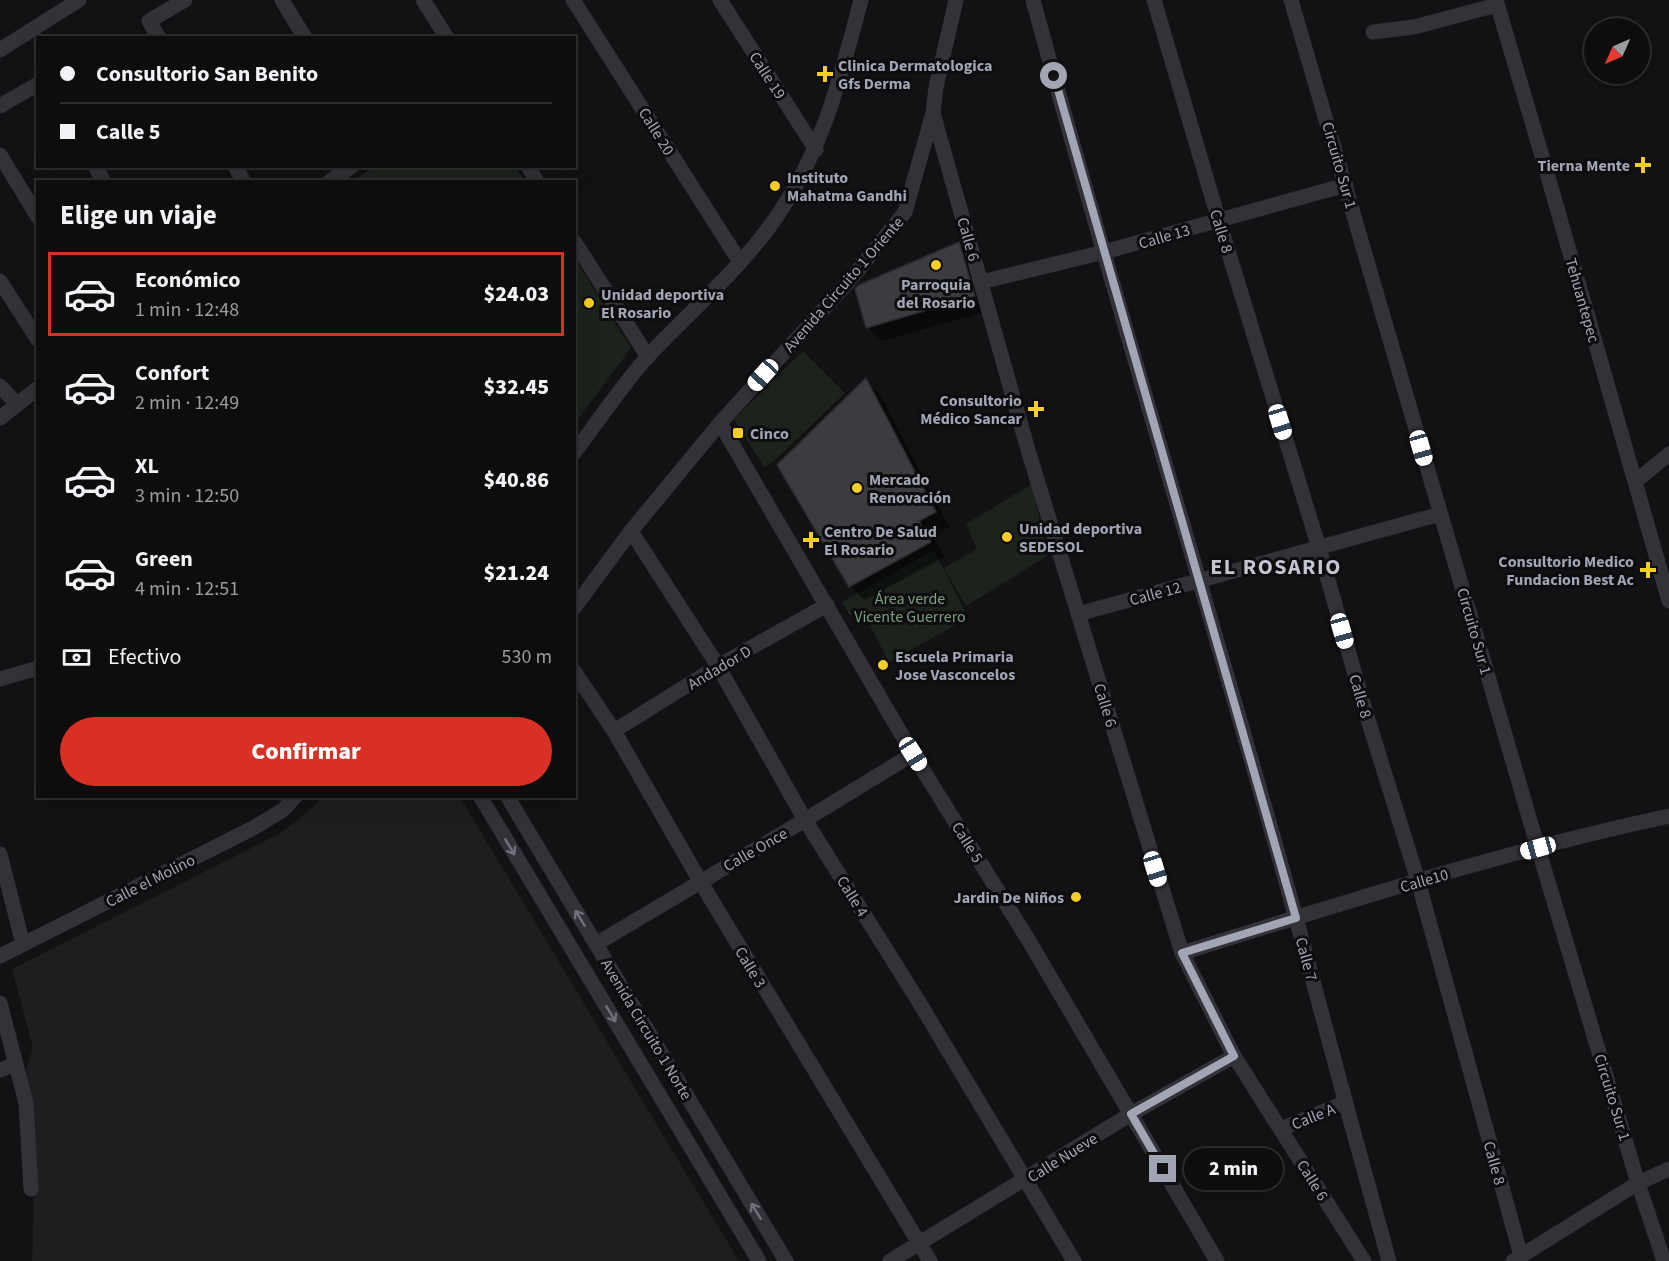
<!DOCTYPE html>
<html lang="es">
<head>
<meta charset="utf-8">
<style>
  :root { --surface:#0e0d0e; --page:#171617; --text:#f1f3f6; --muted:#9b9c9e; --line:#2e2d2e; --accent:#d93025 }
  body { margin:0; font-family:"Source Sans 3",sans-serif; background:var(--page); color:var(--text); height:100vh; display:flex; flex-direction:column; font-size:22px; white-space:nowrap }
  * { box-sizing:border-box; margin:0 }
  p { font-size:20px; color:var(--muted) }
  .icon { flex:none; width:33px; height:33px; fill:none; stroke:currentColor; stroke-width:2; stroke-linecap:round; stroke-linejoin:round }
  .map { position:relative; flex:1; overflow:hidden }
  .panel { position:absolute; left:36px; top:180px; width:540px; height:618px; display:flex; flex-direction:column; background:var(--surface); border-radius:0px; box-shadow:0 6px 24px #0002,0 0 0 2px var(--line) }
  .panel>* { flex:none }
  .guide { position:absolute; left:36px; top:36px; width:540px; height:132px; border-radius:0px; box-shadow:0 6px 24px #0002,0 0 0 2px var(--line); display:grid; align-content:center; height:132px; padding:0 24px; background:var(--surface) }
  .needle { width:39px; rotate:225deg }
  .controls { position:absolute; left:1584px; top:18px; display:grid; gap:12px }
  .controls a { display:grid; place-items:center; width:66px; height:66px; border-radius:50%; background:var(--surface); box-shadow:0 6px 24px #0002,0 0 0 2px var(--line); font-size:30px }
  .end { position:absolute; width:27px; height:27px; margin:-14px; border:8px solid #a2a5b4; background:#111; box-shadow:0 0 0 3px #111 }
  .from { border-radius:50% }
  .bubble { position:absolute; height:42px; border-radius:21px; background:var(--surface); box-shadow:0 6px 24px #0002,0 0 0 2px var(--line); font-size:20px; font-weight:800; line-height:42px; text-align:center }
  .car { position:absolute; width:18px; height:36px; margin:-18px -9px; border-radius:8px; box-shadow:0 0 4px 2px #0007; background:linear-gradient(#fff 24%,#345 0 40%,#fff 0 76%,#345 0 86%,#fff 0) }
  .guide b { display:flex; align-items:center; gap:21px; height:57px; font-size:22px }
  .guide b+b { border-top:2px solid var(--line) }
  .guide i { width:15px; height:15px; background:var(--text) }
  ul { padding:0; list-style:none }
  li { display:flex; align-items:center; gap:18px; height:84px; margin:0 12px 9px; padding:0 12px; border:3px solid transparent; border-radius:0px }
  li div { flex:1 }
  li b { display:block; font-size:22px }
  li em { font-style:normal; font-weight:800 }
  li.selected { border-color:var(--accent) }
  li>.icon { width:54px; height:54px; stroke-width:1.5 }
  h2 { padding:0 24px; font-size:27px; line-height:72px }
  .pay { display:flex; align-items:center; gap:15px; height:66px; padding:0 24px; font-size:22px }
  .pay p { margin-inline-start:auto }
  .action { display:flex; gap:12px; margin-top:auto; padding:12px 24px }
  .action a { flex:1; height:69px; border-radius:36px; background:var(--accent); color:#fff; font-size:24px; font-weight:800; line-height:69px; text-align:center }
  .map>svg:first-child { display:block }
  .built { fill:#1e1d20 }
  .green { fill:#1c231d }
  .shadow { fill:#0007 }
  .building { fill:#3c3b40; stroke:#2c2b2f; stroke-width:1.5 }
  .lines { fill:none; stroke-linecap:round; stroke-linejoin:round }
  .minor { stroke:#323238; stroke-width:15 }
  .oneway { stroke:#70717c }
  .route { stroke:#a2a5b4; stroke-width:8 }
  .poi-dot { fill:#f5cd27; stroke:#0d0c0e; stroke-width:2 }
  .labels { text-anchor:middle; stroke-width:6; stroke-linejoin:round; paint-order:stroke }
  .poi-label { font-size:16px; font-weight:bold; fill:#a2a5b4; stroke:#0d0c0e; text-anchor:start }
  .street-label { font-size:16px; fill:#a2a5b4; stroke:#0d0c0e }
  .park-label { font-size:16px; fill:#79a081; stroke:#0d0c0e }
  .district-label { font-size:22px; font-weight:bold; letter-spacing:1.5px; fill:#c3c5d0; stroke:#0d0c0e }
</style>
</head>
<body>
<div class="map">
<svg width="1669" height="1261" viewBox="0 0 1669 1261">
  <rect width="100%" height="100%" fill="#121113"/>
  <!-- built -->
  <polygon class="built" points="325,797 460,797 739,1261 32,1261 34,1195 24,1076 33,1048 12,969 281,833"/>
  <!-- green -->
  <g class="green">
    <polygon points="375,166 515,167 525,181 352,181"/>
    <polygon points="575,259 631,348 575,423"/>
    <polygon points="803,351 845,393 773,462 764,467 734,419"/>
    <polygon points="1032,484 1047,556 966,606 944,568 977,549 966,524"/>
    <polygon points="934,550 968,618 889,662 861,609 850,616 842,602"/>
  </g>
  <!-- shadow -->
  <g class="shadow">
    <polygon points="959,244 973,259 988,311 882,341 868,327"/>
    <polygon points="866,381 880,395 949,527 933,536 944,557 865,600 850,586"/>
  </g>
  <!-- building -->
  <g class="building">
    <polygon points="959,242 975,296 866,328 855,289 859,285"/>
    <polygon points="866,378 936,512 919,521 931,542 849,587 777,465"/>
  </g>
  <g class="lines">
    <!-- minor -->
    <g class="minor">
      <polyline points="282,0 305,38"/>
      <polyline points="423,0 447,38"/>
      <polyline points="573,0 740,262"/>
      <polyline points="720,0 816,150"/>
      <path d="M1033,0c83,307 178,611 263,918 31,114 61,229 93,343"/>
      <polyline points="1154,0 1219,221 1319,548 1366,713 1418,881 1521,1256"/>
      <polyline points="1291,0 1538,848 1638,1183 1664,1261"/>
      <polyline points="1496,0 1547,173 1669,601"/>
      <polyline points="1373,32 1414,27 1497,5"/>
      <polyline points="159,38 149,21 185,0"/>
      <polyline points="0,50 79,0"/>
      <polyline points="0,106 38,84"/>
      <polyline points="933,113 1028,450 1182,953 1234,1056 1364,1261"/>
      <polyline points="0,155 38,217"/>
      <polyline points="95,166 104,182"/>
      <polyline points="235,166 244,182"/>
      <polyline points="528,166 537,182"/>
      <polyline points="329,182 352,166"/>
      <polyline points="574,241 648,357"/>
      <polyline points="0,281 38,340"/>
      <polyline points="981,282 1104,252 1346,185"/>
      <polyline points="0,386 16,403"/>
      <polyline points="0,418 38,388"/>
      <polyline points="720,423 913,754 1029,941 1217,1261"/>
      <path d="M574,453c24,-32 49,-69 75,-98 45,-48 98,-91 134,-148 41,-62 59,-135 78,-207"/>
      <polyline points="1636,481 1669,454"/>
      <polyline points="631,531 718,666 805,820 919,1002 1074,1261"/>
      <polyline points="574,608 631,531 720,423 851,279 905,212 933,113 936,87 956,0"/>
      <polyline points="1078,614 1440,514"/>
      <polyline points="574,671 614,731 700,881 930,1261"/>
      <polyline points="0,679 38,668"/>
      <polyline points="614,731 718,666 827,605"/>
      <polyline points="480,796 759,1261"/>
      <polyline points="507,796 786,1261"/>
      <polyline points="0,854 23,944"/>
      <polyline points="596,944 805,820 913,754"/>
      <path d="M1182,953c161,-50 322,-102 487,-137"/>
      <polyline points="0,956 253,828 283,810 296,796"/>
      <polyline points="0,1003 26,1103 31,1189"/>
      <polyline points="0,1070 15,1064"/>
      <polyline points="1281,1129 1344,1103"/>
      <polyline points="890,1261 1131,1114 1234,1056"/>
      <polyline points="1513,1261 1638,1183 1669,1169"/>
    </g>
  </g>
  <!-- one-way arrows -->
  <defs><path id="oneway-shaft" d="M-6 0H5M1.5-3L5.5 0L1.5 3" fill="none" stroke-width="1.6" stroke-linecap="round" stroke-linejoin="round" transform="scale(1.5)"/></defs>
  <g class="oneway">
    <use href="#oneway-shaft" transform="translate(510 847) rotate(59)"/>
    <use href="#oneway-shaft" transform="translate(580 918) rotate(-121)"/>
    <use href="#oneway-shaft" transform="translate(611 1014) rotate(59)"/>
    <use href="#oneway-shaft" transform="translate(756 1211) rotate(-121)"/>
  </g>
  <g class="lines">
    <!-- route -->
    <polyline class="route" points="1054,76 1296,918 1182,953 1234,1056 1131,1114 1163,1169"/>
  </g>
  <!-- markers -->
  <g class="poi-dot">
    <path d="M822 65h6v6h6v6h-6v6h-6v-6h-6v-6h6z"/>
    <path d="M1640 156h6v6h6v6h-6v6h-6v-6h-6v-6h6z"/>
    <circle cx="775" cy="186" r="6"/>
    <circle cx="936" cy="265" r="6"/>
    <circle cx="589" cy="303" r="6"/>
    <path d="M1033 400h6v6h6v6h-6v6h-6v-6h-6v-6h6z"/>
    <rect x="732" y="427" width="12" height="12" rx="3"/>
    <circle cx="857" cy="488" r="6"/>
    <circle cx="1007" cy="537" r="6"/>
    <path d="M808 531h6v6h6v6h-6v6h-6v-6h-6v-6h6z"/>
    <path d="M1645 561h6v6h6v6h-6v6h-6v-6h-6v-6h6z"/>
    <circle cx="883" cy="665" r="6"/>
    <circle cx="1076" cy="897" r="6"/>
  </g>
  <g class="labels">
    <!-- poi labels -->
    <g class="poi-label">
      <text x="838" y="71">Clinica Dermatologica<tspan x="838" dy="18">Gfs Derma</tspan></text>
      <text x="1630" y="171" text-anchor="end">Tierna Mente</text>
      <text x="787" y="183">Instituto<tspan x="787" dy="18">Mahatma Gandhi</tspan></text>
      <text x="936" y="290" text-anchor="middle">Parroquia<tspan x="936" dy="18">del Rosario</tspan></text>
      <text x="601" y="300">Unidad deportiva<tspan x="601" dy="18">El Rosario</tspan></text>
      <text x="1022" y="406" text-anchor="end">Consultorio<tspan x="1022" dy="18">Médico Sancar</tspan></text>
      <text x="750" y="439">Cinco</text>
      <text x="869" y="485">Mercado<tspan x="869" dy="18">Renovación</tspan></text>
      <text x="1019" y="534">Unidad deportiva<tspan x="1019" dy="18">SEDESOL</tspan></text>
      <text x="824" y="537">Centro De Salud<tspan x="824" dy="18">El Rosario</tspan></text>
      <text x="1634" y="567" text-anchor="end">Consultorio Medico<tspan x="1634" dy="18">Fundacion Best Ac</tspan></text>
      <text x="895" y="662">Escuela Primaria<tspan x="895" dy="18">Jose Vasconcelos</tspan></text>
      <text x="1064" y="903" text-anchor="end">Jardin De Niños</text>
    </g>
    <!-- street labels -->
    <g class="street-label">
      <text transform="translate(768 75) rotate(57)" y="6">Calle 19</text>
      <text transform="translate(657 131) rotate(58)" y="6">Calle 20</text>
      <text transform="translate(1340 165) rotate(74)" y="6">Circuito Sur 1</text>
      <text transform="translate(1222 231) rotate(73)" y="6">Calle 8</text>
      <text transform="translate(1164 236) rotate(-16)" y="6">Calle 13</text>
      <text transform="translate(969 239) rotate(74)" y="6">Calle 6</text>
      <text transform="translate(843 284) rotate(-49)" y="6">Avenida Circuito 1 Oriente</text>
      <text transform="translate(1583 300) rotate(74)" y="6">Tehuantepec</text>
      <text transform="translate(1155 593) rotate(-15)" y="6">Calle 12</text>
      <text transform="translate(1475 631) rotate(74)" y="6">Circuito Sur 1</text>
      <text transform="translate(719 667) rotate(-31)" y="6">Andador D</text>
      <text transform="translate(1361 696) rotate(74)" y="6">Calle 8</text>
      <text transform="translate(1106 705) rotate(73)" y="6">Calle 6</text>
      <text transform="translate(968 842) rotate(58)" y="6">Calle 5</text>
      <text transform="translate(755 849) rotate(-30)" y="6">Calle Once</text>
      <text transform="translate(150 880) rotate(-27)" y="6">Calle el Molino</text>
      <text transform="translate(1424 880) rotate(-16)" y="6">Calle10</text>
      <text transform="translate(853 896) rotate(58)" y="6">Calle 4</text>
      <text transform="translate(1307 959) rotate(75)" y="6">Calle 7</text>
      <text transform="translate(751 967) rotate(59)" y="6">Calle 3</text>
      <text transform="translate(647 1029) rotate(59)" y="6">Avenida Circuito 1 Norte</text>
      <text transform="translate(1613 1097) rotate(73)" y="6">Circuito Sur 1</text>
      <text transform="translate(1313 1116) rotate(-22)" y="6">Calle A</text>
      <text transform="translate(1062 1157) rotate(-32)" y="6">Calle Nueve</text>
      <text transform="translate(1495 1163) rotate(75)" y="6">Calle 8</text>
      <text transform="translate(1313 1180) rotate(58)" y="6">Calle 6</text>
    </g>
    <!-- park labels -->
    <g class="park-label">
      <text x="910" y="604">Área verde<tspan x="910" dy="18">Vicente Guerrero</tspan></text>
    </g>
    <!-- district labels -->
    <g class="district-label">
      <text x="1276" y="574">EL ROSARIO</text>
    </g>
  </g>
</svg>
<div class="controls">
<a><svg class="needle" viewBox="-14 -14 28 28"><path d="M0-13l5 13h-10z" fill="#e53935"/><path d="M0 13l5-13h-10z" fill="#9b9c9e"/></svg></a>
</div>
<i class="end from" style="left:1054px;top:76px"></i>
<i class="end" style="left:1163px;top:1169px"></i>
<div class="bubble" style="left:1184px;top:1148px;width:99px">2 min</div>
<i class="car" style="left:763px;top:375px;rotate:222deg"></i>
<i class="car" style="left:1280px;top:422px;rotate:163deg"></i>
<i class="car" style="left:1421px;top:448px;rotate:164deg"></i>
<i class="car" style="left:1342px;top:631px;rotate:164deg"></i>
<i class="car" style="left:913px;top:754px;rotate:148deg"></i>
<i class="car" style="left:1538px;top:848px;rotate:255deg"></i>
<i class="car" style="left:1155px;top:869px;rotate:163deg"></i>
<div class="guide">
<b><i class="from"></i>Consultorio San Benito</b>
<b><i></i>Calle 5</b>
</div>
<section class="panel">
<h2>Elige un viaje</h2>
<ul>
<li class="selected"><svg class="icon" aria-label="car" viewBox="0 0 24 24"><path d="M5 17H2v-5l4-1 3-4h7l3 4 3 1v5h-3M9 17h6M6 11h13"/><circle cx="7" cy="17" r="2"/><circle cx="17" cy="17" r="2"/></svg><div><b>Económico</b><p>1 min · 12:48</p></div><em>$24.03</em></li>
<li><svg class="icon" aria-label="car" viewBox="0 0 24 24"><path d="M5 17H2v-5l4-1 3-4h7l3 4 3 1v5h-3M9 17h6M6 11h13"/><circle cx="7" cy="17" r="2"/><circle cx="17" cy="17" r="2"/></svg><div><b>Confort</b><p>2 min · 12:49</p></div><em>$32.45</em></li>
<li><svg class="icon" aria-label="car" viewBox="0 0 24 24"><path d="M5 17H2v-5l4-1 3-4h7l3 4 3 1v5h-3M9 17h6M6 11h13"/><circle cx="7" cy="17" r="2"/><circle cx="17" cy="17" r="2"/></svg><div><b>XL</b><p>3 min · 12:50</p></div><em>$40.86</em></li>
<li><svg class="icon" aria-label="car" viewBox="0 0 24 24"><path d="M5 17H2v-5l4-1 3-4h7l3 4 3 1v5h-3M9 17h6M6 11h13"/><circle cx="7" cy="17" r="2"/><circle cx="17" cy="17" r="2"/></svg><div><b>Green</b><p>4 min · 12:51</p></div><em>$21.24</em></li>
</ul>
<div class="pay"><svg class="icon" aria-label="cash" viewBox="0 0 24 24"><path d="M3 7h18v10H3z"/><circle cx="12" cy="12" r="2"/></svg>Efectivo<p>530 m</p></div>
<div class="action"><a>Confirmar</a></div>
</section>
</div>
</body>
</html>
